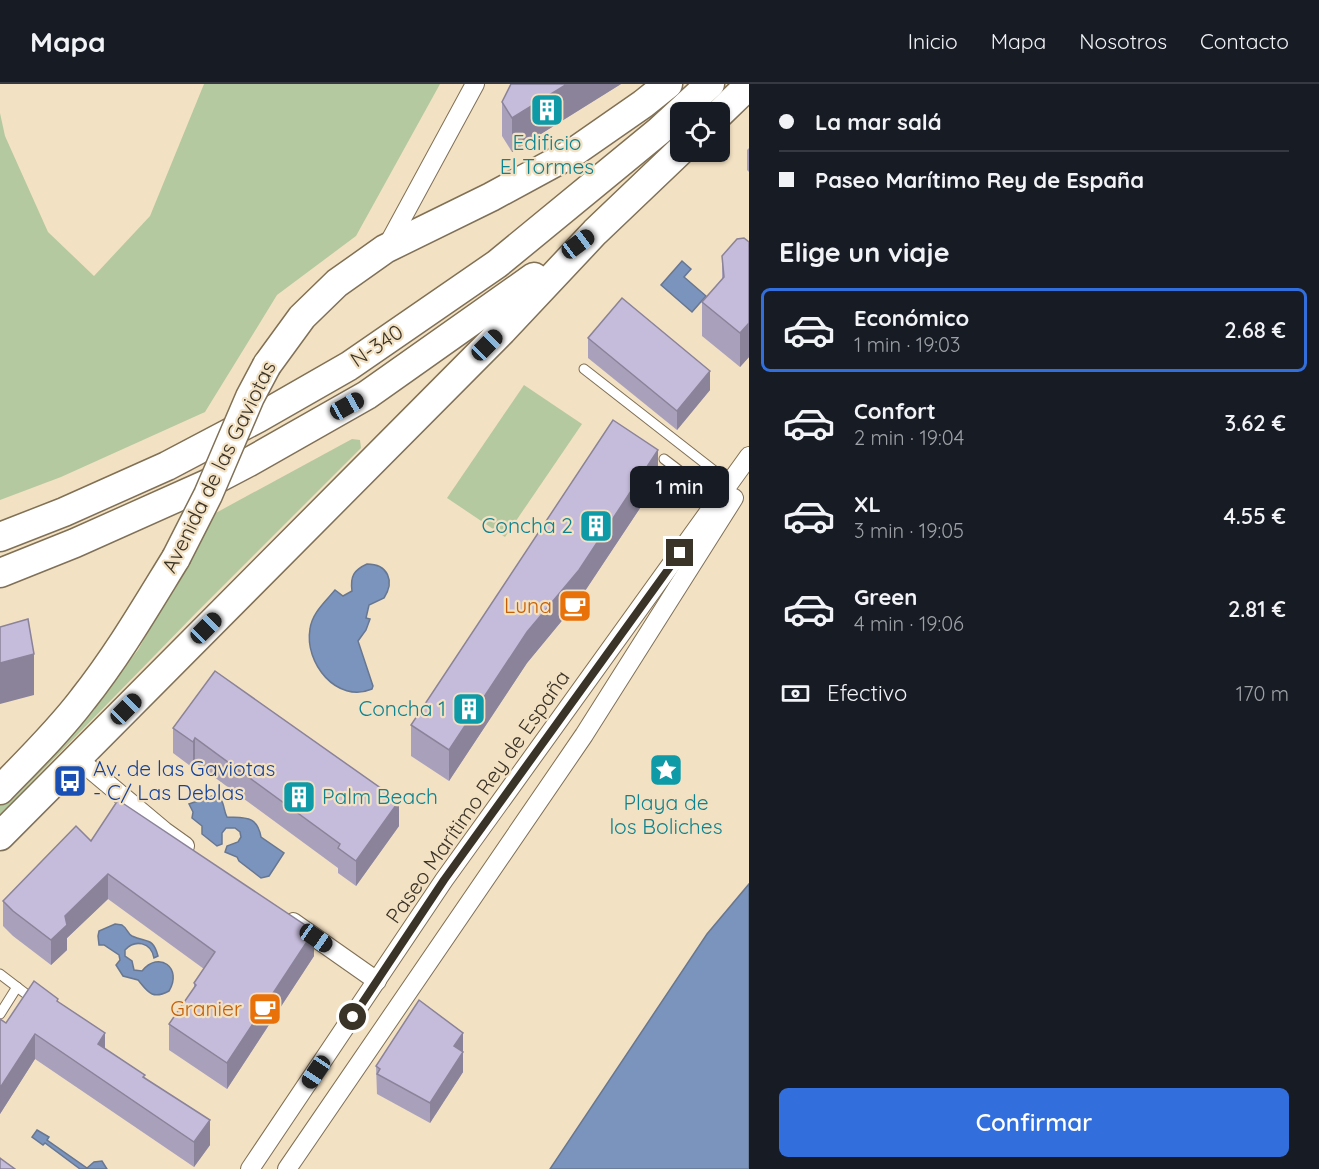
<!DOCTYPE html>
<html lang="es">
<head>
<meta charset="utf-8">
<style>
  :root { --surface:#171b24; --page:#20242c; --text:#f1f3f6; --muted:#9ea1a6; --line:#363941; --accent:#326fdd }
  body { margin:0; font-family:Quicksand,sans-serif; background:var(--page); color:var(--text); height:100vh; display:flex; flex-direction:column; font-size:22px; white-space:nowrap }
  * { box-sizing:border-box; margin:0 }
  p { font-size:20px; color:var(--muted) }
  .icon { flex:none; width:33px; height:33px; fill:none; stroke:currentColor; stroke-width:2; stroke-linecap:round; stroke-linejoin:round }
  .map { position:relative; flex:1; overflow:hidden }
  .drawer { display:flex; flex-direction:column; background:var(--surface); width:570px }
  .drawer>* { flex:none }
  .hud { display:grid; align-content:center; height:132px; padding:0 30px; background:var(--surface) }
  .controls { position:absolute; left:670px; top:18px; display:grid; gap:12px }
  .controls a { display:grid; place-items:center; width:60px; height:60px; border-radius:9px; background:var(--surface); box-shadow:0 2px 4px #0004; font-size:30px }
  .end { position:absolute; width:27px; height:27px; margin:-14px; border:8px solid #3a3327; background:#fff; box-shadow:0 0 0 3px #fff }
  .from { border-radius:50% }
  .bubble { position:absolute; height:42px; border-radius:9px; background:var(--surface); box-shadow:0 2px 4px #0004; font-size:20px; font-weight:600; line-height:42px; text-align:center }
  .car { position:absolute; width:18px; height:36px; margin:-18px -9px; border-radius:8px; box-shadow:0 0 4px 2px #0007; background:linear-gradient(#222 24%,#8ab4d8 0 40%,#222 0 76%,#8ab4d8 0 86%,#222 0) }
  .hud b { display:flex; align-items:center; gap:21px; height:57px; font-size:22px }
  .hud b+b { border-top:2px solid var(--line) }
  .hud i { width:15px; height:15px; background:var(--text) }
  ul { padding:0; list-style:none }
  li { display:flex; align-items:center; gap:18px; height:84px; margin:0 12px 9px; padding:0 18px; border:3px solid transparent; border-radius:9px }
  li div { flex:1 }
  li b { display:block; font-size:22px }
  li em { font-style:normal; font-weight:600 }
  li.selected { border-color:var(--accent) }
  li>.icon { width:54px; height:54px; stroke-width:1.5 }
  h2 { padding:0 30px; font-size:27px; line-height:72px }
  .pay { display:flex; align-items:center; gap:15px; height:66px; padding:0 30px; font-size:22px }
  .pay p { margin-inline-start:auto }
  .primary-button { display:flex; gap:12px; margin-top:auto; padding:12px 30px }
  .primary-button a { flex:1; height:69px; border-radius:9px; background:var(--accent); color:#fff; font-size:24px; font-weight:600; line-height:69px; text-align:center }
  header { display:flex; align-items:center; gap:36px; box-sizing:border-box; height:84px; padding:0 30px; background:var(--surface); border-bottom:2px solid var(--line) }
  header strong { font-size:28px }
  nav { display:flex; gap:33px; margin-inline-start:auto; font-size:21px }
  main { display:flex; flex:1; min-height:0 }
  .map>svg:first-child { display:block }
  .green { fill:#b4c9a0 }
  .water { fill:#7a94be; stroke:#677791; stroke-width:1.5 }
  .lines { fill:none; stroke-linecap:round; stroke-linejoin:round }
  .lane-casing { stroke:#807055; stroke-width:11 }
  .street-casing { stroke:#807055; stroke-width:20 }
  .primary-casing { stroke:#807055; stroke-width:31 }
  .lane { stroke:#fff; stroke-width:9 }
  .street { stroke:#fff; stroke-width:18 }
  .primary { stroke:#fff; stroke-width:28 }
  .primary-bridge-casing { stroke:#807055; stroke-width:31; stroke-linecap:butt }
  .primary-bridge { stroke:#fff; stroke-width:28 }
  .wall { fill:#a9a1bb }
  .shaded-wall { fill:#8a8399 }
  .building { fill:#c5bbda; stroke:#8a8399; stroke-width:1.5 }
  .route { stroke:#3a3327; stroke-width:8 }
  .labels { text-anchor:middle; stroke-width:4.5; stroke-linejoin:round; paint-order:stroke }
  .culture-label { font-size:21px; fill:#0d838f; stroke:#f3e1c3 }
  .street-label { font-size:21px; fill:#3a3327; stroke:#f3e1c3 }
  .food-label { font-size:21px; fill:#c56008; stroke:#f3e1c3; text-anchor:end }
  .transit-label { font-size:21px; fill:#164399; stroke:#f3e1c3; text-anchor:start }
</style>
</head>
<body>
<header>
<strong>Mapa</strong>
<nav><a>Inicio</a><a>Mapa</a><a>Nosotros</a><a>Contacto</a></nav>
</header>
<main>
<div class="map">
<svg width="749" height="1085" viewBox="0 0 749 1085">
  <rect width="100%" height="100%" fill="#f3e1c3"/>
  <!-- green -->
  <g class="green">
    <polygon points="204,0 440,0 356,152 277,211 205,328 61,393 0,416 0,29 5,52 48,148 94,192 150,132"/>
    <polygon points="524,301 582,340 505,453 447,414"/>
    <polygon points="352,355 360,356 361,364 195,530 0,730 0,720 78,641 138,566 212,431"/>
  </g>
  <!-- water -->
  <g class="water">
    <polygon points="682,177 691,185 684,193 706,212 692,228 661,201"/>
    <path d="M367,480c21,0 28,17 17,34l-15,7 -3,13 4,1 -4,11 -8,11 15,45 -1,3c-35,15 -68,-26 -62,-60 2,-16 15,-27 25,-39l8,6 9,-5c-2,-15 2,-21 15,-27z"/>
    <path d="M212,712c14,1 10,12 15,21 18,1 30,-2 34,20l23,16 -15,23 -8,2 -22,-17 -2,-4 -12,-5 2,-6 11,-4 3,-5 -1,-5 -5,-4h-9l-4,5v11l-5,2 -15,-12v-8l-10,-8 1,-6 -4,-8z"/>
    <polygon points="749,800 749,1085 550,1085 707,850"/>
    <path d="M115,840l7,1c6,4 5,8 10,11 15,7 21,1 26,20l-4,2c-3,-16 -19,-19 -29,-8v6l7,5 2,9 8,1c17,-21 41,-3 27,20 -17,9 -21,1 -31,-11l-15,-4 -7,-11 4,-5 -1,-5 -15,-10h-5l-1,-9 1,-5z"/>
    <polygon points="37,1046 49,1053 47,1056 87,1084 94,1078 102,1077 107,1085 80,1085 45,1059 43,1061 32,1053"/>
  </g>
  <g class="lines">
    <defs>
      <g id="lane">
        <polyline points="584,285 730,399"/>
        <polyline points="664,375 718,416"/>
        <polyline points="0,890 34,916"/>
        <polyline points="0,930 17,903"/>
      </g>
      <g id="street">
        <polyline points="386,164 475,0"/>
        <polyline points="77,674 164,747 185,762"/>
        <polyline points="293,838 377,897"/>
        <polyline points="250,1085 444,796 749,372"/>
        <polyline points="287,1085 584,651 734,414"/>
      </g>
      <g id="primary">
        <polyline points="720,29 749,1"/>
        <polyline points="267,281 302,233 337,199 385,165 491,113 574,68 643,20 668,0"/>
        <polyline points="0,453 64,428 167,382 258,334 349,282 497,180 659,47 710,0"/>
        <polyline points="0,489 75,459 207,400 249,378 367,311 534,193"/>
        <path d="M0,706c28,-29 58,-58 83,-91 35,-44 64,-94 93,-141"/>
        <polyline points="0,752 502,247 595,148 681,66"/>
      </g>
    </defs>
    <!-- lane casing -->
    <use href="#lane" class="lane-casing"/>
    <!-- street casing -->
    <use href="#street" class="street-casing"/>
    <!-- primary casing -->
    <use href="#primary" class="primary-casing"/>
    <!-- lane -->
    <use href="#lane" class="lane"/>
    <!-- street -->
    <use href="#street" class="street"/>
    <!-- primary -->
    <use href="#primary" class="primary"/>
    <defs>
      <polyline id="primary-bridge" points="176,474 208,411 250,313 267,281"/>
    </defs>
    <!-- primary-bridge casing -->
    <use href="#primary-bridge" class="primary-bridge-casing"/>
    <!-- primary-bridge -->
    <use href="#primary-bridge" class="primary-bridge"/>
  </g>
  <!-- wall -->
  <g class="wall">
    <polygon points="621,0 512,68 502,52 502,18"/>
    <polygon points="749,64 749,88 747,86 747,66"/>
    <polygon points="749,158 749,273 740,283 702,252 702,218 722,195 722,172"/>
    <polygon points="588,254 710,306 677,346 588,274"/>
    <polygon points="658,397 579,516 527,579 449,697 411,672 411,641"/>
    <polygon points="173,644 399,742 356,802 338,789 338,784 195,679 193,684 173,669"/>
    <polygon points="91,757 314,872 227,1005 169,966 169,940 194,905 194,899 204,885 108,815 67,854 67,866 51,881 13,852 3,842 3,817"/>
    <polygon points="58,918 105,965 145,994 210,1061 194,1083 35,975 0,1030 0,935 6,939"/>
    <polygon points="463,949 463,988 430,1039 377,1010 376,982"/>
  </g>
  <!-- shaded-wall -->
  <g class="shaded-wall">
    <polygon points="567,0 621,0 512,68 512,34"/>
    <polygon points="749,239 749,273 740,283 740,249"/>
    <polygon points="710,287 710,306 677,346 677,327"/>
    <polygon points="658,366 658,397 579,516 527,579 449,697 449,666 527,548"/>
    <polygon points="34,570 34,611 0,620 0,579"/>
    <polygon points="195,654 195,679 193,684 193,658"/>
    <polygon points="399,717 399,742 356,802 356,777"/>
    <polygon points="108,790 108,815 67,854 67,866 51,881 51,856 65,832"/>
    <polygon points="314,847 314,872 227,1005 227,979"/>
    <polygon points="105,949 105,974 98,960"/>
    <polygon points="463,949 463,988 430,1039 430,1019 454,962"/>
    <polygon points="35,950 35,975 0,1030 0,1004"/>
    <polygon points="210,1036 210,1061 194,1083 194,1058"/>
  </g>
  <!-- building -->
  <g class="building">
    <polygon points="511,0 567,0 512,34 502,18"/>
    <polygon points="744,154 749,158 749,239 740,249 702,218 724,193 722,172 737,155"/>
    <polygon points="622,214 710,287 677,327 588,254"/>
    <polygon points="613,336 658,366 579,486 527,548 449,666 411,641"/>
    <polygon points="28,535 34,570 0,579 0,543"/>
    <polygon points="215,587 399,717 356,777 338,764 340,760 195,654 193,658 173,644"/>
    <polygon points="118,716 314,847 227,979 169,940 196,901 194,899 215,868 108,790 65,832 67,841 51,856 13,827 3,817 76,742 91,757"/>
    <polygon points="34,897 58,915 57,917 105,949 98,960 145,991 143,993 210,1036 194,1058 35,950 0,1004 0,935 6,939"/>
    <polygon points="419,916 463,949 454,962 463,968 430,1019 377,990 380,985 376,982"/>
    <polygon points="0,1074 15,1085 0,1085"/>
  </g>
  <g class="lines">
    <!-- route -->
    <polyline class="route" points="353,933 444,796 680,469"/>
  </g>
  <!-- icons -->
  <defs>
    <symbol id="building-square" viewBox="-11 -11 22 22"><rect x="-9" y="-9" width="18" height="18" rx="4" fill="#0f9aa8" stroke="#f3e1c3"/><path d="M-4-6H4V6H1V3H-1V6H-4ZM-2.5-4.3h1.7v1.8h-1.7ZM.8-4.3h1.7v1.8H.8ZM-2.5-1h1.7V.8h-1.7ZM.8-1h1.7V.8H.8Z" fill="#fff"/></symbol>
    <symbol id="cafe-square" viewBox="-11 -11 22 22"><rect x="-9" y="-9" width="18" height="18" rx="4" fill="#e8710a" stroke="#f3e1c3"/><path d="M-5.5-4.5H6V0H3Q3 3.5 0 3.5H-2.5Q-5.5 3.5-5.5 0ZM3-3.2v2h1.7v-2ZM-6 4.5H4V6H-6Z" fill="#fff"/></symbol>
    <symbol id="sight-square" viewBox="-11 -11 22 22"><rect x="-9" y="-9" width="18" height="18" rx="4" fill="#0f9aa8" stroke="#f3e1c3"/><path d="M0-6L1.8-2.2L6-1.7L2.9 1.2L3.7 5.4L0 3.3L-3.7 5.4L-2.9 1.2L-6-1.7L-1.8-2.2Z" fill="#fff"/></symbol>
    <symbol id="bus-square" viewBox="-11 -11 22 22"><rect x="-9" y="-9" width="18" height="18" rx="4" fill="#1a4fb4" stroke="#f3e1c3"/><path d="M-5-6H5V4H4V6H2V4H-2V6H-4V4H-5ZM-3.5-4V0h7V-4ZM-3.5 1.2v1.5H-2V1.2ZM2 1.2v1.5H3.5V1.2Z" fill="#fff"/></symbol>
  </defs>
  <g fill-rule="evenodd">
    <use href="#building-square" x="528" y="7" width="38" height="38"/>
    <use href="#building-square" x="577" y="423" width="38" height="38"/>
    <use href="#cafe-square" x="556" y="503" width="38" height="38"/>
    <use href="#building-square" x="450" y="606" width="38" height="38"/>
    <use href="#sight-square" x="647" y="667" width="38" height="38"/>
    <use href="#bus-square" x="51" y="678" width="38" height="38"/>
    <use href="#building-square" x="280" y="694" width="38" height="38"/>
    <use href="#cafe-square" x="246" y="906" width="38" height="38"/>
  </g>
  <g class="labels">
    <!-- culture labels -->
    <g class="culture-label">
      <text x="547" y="66">Edificio<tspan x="547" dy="24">El Tormes</tspan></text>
      <text x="573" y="449" text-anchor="end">Concha 2</text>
      <text x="446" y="632" text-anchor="end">Concha 1</text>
      <text x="322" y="720" text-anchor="start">Palm Beach</text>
      <text x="666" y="726">Playa de<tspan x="666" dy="24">los Boliches</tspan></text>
    </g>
    <!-- street labels -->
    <g class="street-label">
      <text transform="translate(377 262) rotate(-34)" y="7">N-340</text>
      <text transform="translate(219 383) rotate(-64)" y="7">Avenida de las Gaviotas</text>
      <text transform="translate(478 713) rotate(-55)" y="7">Paseo Marítimo Rey de España</text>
    </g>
    <!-- food labels -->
    <g class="food-label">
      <text x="552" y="529">Luna</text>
      <text x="242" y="932">Granier</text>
    </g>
    <!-- transit labels -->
    <g class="transit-label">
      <text x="93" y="692">Av. de las Gaviotas<tspan x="93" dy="24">- C/ Las Deblas</tspan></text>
    </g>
  </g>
</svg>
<div class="controls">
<a><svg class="icon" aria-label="locate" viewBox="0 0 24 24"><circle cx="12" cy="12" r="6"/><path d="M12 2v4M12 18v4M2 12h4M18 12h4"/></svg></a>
</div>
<i class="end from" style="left:353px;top:933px"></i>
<i class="end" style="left:680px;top:469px"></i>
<div class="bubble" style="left:630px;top:382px;width:99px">1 min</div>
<i class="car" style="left:578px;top:160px;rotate:53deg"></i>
<i class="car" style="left:487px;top:261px;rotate:45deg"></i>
<i class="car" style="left:347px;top:322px;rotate:61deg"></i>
<i class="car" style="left:206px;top:544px;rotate:45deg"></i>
<i class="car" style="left:126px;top:625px;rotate:45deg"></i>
<i class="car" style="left:316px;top:854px;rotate:125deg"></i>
<i class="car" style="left:316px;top:988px;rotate:214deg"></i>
</div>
<section class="drawer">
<div class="hud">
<b><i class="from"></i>La mar salá</b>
<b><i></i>Paseo Marítimo Rey de España</b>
</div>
<h2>Elige un viaje</h2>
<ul>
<li class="selected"><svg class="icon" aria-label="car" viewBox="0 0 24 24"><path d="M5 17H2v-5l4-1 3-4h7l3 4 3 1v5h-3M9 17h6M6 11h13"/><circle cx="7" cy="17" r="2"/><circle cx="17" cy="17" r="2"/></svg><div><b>Económico</b><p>1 min · 19:03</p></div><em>2.68 €</em></li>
<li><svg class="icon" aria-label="car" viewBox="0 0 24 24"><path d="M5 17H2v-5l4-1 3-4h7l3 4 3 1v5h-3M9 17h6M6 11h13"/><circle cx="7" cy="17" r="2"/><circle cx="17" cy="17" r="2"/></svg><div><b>Confort</b><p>2 min · 19:04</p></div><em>3.62 €</em></li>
<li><svg class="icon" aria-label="car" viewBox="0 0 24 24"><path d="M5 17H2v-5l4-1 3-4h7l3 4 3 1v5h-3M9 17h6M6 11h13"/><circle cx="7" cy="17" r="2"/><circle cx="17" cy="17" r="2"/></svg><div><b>XL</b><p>3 min · 19:05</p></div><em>4.55 €</em></li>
<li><svg class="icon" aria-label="car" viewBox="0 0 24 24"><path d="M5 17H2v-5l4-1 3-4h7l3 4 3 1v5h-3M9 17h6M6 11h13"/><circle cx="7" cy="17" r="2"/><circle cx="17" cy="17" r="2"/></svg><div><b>Green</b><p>4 min · 19:06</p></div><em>2.81 €</em></li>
</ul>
<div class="pay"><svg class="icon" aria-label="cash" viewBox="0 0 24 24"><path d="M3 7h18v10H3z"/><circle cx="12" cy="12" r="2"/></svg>Efectivo<p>170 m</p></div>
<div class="primary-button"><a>Confirmar</a></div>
</section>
</main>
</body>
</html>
